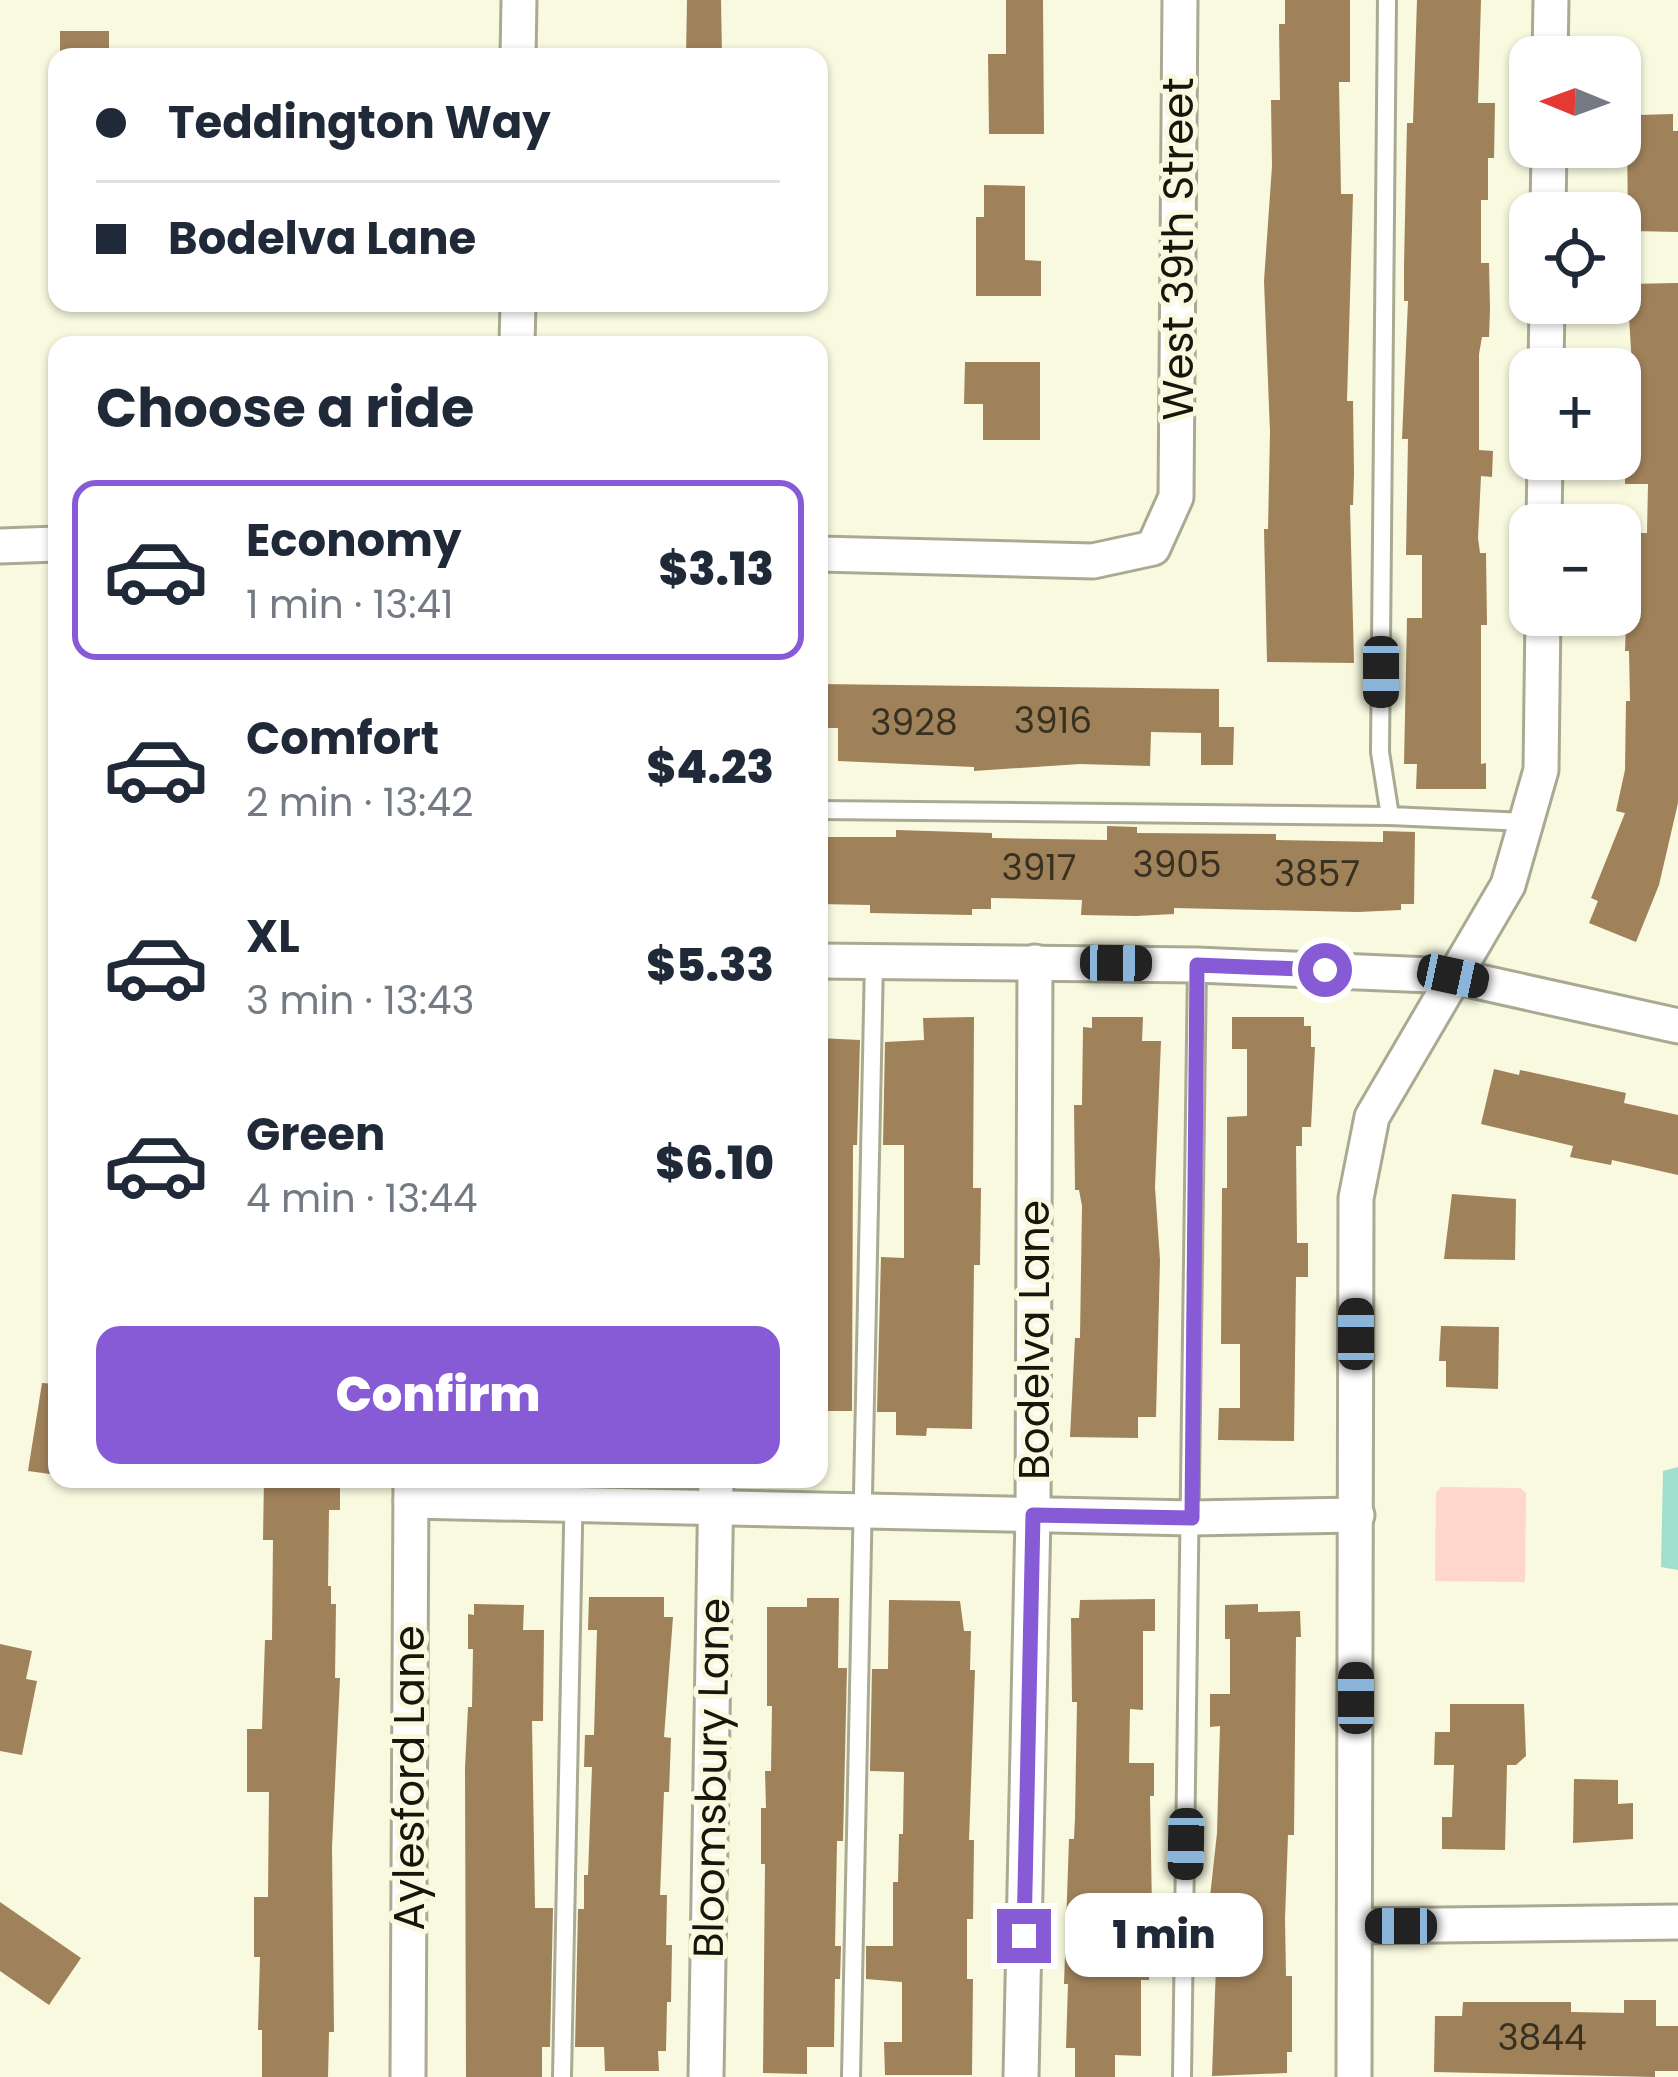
<!DOCTYPE html>
<html lang="en">
<head>
<meta charset="utf-8">
<style>
  :root { --surface:#fff; --page:#f2f2f3; --text:#1f2937; --muted:#747a83; --line:#e0e1e3; --accent:#865bd5 }
  body { margin:0; font-family:Poppins,sans-serif; background:var(--page); color:var(--text); height:100vh; display:flex; flex-direction:column; font-size:45px; white-space:nowrap }
  * { box-sizing:border-box; margin:0 }
  p { font-size:39px; color:var(--muted) }
  .icon { flex:none; width:66px; height:66px; fill:none; stroke:currentColor; stroke-width:2; stroke-linecap:round; stroke-linejoin:round }
  .map { position:relative; flex:1; overflow:hidden }
  .details { position:absolute; left:48px; top:336px; width:780px; height:1152px; display:flex; flex-direction:column; background:var(--surface); border-radius:24px; box-shadow:0 3px 9px #0004 }
  .details>* { flex:none }
  .top-card { position:absolute; left:48px; top:48px; width:780px; height:264px; border-radius:24px; box-shadow:0 3px 9px #0004; display:grid; align-content:center; height:264px; padding:0 48px; background:var(--surface) }
  .needle { width:78px; rotate:271deg }
  .fabs { position:absolute; left:1509px; top:36px; display:grid; gap:24px }
  .fabs a { display:grid; place-items:center; width:132px; height:132px; border-radius:24px; background:var(--surface); box-shadow:0 3px 9px #0004; font-size:60px }
  .end { position:absolute; width:54px; height:54px; margin:-27px; border:15px solid #865bd5; background:#fff; box-shadow:0 0 0 6px #fff }
  .from { border-radius:50% }
  .bubble { position:absolute; height:84px; border-radius:24px; background:var(--surface); box-shadow:0 3px 9px #0004; font-size:39px; font-weight:800; line-height:84px; text-align:center }
  .car { position:absolute; width:36px; height:72px; margin:-36px -18px; border-radius:15px; box-shadow:0 0 9px 3px #0007; background:linear-gradient(#222 24%,#8ab4d8 0 40%,#222 0 76%,#8ab4d8 0 86%,#222 0) }
  .top-card b { display:flex; align-items:center; gap:42px; height:114px; font-size:45px }
  .top-card b+b { border-top:3px solid var(--line) }
  .top-card i { width:30px; height:30px; background:var(--text) }
  ul { padding:0; list-style:none }
  li { display:flex; align-items:center; gap:36px; height:180px; margin:0 24px 18px; padding:0 24px; border:6px solid transparent; border-radius:24px }
  li div { flex:1 }
  li b { display:block; font-size:45px }
  li em { font-style:normal; font-weight:800 }
  li.on { border-color:var(--accent) }
  li>.icon { width:108px; height:108px; stroke-width:1.5 }
  h2 { padding:0 48px; font-size:54px; line-height:144px }
  .action { display:flex; gap:24px; margin-top:auto; padding:24px 48px }
  .action a { flex:1; height:138px; border-radius:24px; background:var(--accent); color:#fff; font-size:48px; font-weight:800; line-height:138px; text-align:center }
  .map>svg:first-child { display:block }
  .green { fill:#fed7ca }
  .water { fill:#a1dece }
  .building { fill:#9f815a }
  .lines { fill:none; stroke-linecap:round; stroke-linejoin:round }
  .lane-casing { stroke:#aaaa93; stroke-width:22 }
  .street-casing { stroke:#aaaa93; stroke-width:39 }
  .lane { stroke:#fff; stroke-width:16 }
  .street { stroke:#fff; stroke-width:33 }
  .route { stroke:#865bd5; stroke-width:15 }
  .labels { text-anchor:middle; stroke-width:10; stroke-linejoin:round; paint-order:stroke }
  .number-label { font-size:36px; fill:#383120 }
  .street-label { font-size:42px; fill:#16160d; stroke:#f8f9df }
</style>
</head>
<body>
<div class="map">
<svg width="1678" height="2077" viewBox="0 0 1678 2077">
  <rect width="100%" height="100%" fill="#f8f9df"/>
  <!-- green -->
  <polygon class="green" points="1441,1487 1520,1488 1526,1493 1525,1582 1435,1581 1436,1493"/>
  <!-- water -->
  <polygon class="water" points="1678,1467 1678,1570 1661,1567 1663,1471"/>
  <!-- building -->
  <g class="building">
    <polygon points="687,0 721,0 722,57 686,57"/>
    <polygon points="1006,0 1043,0 1044,134 989,134 988,54 1006,54"/>
    <polygon points="1285,0 1350,0 1350,82 1339,82 1341,194 1353,194 1347,401 1353,401 1354,474 1353,505 1350,505 1354,663 1267,662 1264,529 1268,529 1270,432 1264,281 1272,166 1271,100 1280,100 1279,24 1285,24"/>
    <polygon points="1417,0 1481,0 1478,103 1495,103 1494,158 1488,158 1488,200 1481,200 1481,263 1489,263 1490,309 1489,337 1482,337 1479,354 1479,450 1493,451 1492,477 1481,476 1478,538 1480,553 1486,553 1487,625 1481,625 1481,764 1486,763 1486,789 1416,789 1417,764 1404,764 1407,618 1422,618 1422,555 1406,555 1408,439 1402,439 1408,301 1404,301 1404,266 1407,123 1413,123"/>
    <rect x="60" y="31" width="49" height="26"/>
    <polygon points="1673,114 1673,131 1678,131 1678,232 1634,231 1634,224 1628,224 1627,137 1639,137 1639,115"/>
    <polygon points="984,185 1025,186 1025,260 1041,261 1041,296 976,296 976,217 984,217"/>
    <polygon points="1678,283 1678,803 1659,885 1636,942 1589,923 1598,901 1591,898 1625,813 1616,811 1625,770 1626,701 1630,701 1629,651 1625,651 1629,533 1647,533 1648,484 1625,484 1625,447 1639,447 1640,395 1625,395 1626,366 1632,366 1627,284"/>
    <polygon points="965,362 1040,362 1040,440 983,440 983,404 964,404"/>
    <polygon points="819,684 1219,689 1219,727 1234,727 1233,765 1201,765 1201,733 1151,732 1150,766 1080,764 974,771 974,767 838,761 838,728 819,728"/>
    <polygon points="1107,826 1137,827 1137,833 1276,834 1276,840 1383,842 1383,831 1415,832 1414,904 1401,904 1401,910 1358,912 1174,908 1174,914 1136,916 1081,915 1082,900 991,898 991,909 972,909 972,915 870,913 870,905 819,904 823,837 896,837 896,830 992,833 992,838 1107,840"/>
    <polygon points="974,1017 973,1188 981,1188 980,1265 974,1265 972,1429 927,1428 926,1436 896,1435 896,1412 877,1412 881,1257 904,1258 904,1145 883,1145 885,1042 924,1040 923,1018"/>
    <polygon points="1092,1017 1143,1017 1142,1041 1161,1041 1155,1187 1160,1260 1156,1417 1138,1417 1138,1438 1070,1437 1075,1338 1080,1338 1082,1206 1079,1190 1075,1190 1074,1105 1082,1105 1083,1027 1092,1028"/>
    <polygon points="1232,1017 1304,1017 1304,1026 1311,1026 1311,1047 1315,1047 1311,1127 1302,1127 1302,1146 1296,1146 1297,1243 1308,1243 1308,1277 1296,1277 1294,1441 1218,1440 1219,1408 1240,1408 1240,1344 1221,1344 1222,1188 1227,1188 1227,1117 1247,1116 1247,1049 1232,1049"/>
    <polygon points="819,1038 860,1040 857,1145 853,1145 852,1411 819,1411"/>
    <polygon points="1494,1069 1519,1075 1520,1070 1626,1093 1624,1103 1678,1115 1678,1175 1612,1160 1611,1165 1570,1157 1573,1146 1481,1124"/>
    <polygon points="1452,1194 1516,1199 1515,1260 1444,1259"/>
    <polygon points="1441,1326 1499,1327 1498,1389 1446,1387 1446,1361 1439,1361"/>
    <polygon points="42,1383 57,1384 57,1475 28,1471"/>
    <polygon points="264,1479 340,1479 340,1510 329,1510 328,1586 331,1586 331,1604 336,1604 335,1678 340,1678 332,1847 334,2032 329,2032 328,2077 262,2077 262,2030 258,2030 260,1957 254,1957 254,1897 268,1897 269,1792 247,1792 247,1729 262,1729 265,1640 272,1640 273,1540 263,1540"/>
    <polygon points="589,1597 664,1597 664,1617 673,1617 664,1737 671,1738 669,1792 664,1792 660,1895 667,1895 666,1945 672,1945 671,2002 667,2002 666,2051 658,2051 659,2071 605,2071 604,2047 575,2047 578,1909 584,1909 584,1875 588,1875 592,1767 584,1767 585,1735 594,1735 597,1630 588,1630"/>
    <polygon points="807,1598 839,1598 838,1668 847,1668 843,1841 837,1841 835,1946 841,1946 840,1979 835,1979 834,2047 807,2047 807,2074 763,2073 765,1864 761,1864 761,1808 766,1808 765,1771 771,1771 772,1706 767,1706 767,1607 807,1607"/>
    <polygon points="1155,1599 1155,1631 1143,1631 1143,1710 1130,1709 1129,1763 1154,1763 1154,1796 1150,1796 1152,1910 1149,1980 1141,1980 1141,2056 1115,2055 1115,2077 1075,2077 1075,2048 1066,2048 1068,1984 1064,1984 1069,1839 1074,1839 1075,1818 1077,1702 1072,1702 1071,1618 1079,1618 1080,1600"/>
    <polygon points="889,1600 960,1601 964,1631 971,1631 970,1670 975,1670 969,1840 974,1840 973,1919 967,1919 967,1979 973,1979 972,2075 885,2075 884,2042 902,2042 902,1982 866,1979 866,1946 893,1946 893,1882 898,1882 899,1834 903,1834 904,1772 870,1771 872,1669 888,1669"/>
    <polygon points="474,1604 524,1605 523,1630 544,1630 543,1721 532,1721 535,1908 553,1908 550,2047 542,2047 542,2077 466,2077 465,1768 468,1707 472,1707 473,1649 468,1649 468,1614 474,1615"/>
    <polygon points="1258,1604 1258,1612 1300,1611 1301,1637 1296,1637 1294,1835 1288,1835 1285,1919 1286,1976 1292,1976 1292,2052 1287,2052 1287,2073 1212,2076 1217,1938 1209,1938 1209,1906 1217,1833 1220,1726 1210,1727 1210,1694 1230,1694 1230,1639 1225,1639 1225,1605"/>
    <polygon points="0,1644 32,1651 26,1679 37,1681 22,1755 0,1751"/>
    <polygon points="1450,1704 1524,1704 1526,1756 1516,1765 1507,1765 1505,1850 1442,1849 1442,1817 1452,1817 1454,1765 1434,1765 1435,1732 1450,1732"/>
    <polygon points="1574,1779 1618,1780 1618,1804 1633,1803 1633,1839 1573,1843"/>
    <polygon points="0,1902 81,1958 49,2005 0,1971"/>
    <polygon points="1624,2000 1656,2000 1656,2026 1678,2026 1678,2071 1655,2071 1655,2077 1434,2072 1435,2016 1462,2016 1463,2002 1571,2002 1571,2012 1624,2013"/>
  </g>
  <g class="lines">
    <defs>
      <g id="lane">
        <polyline points="1387,0 1380,752 1390,816 1526,822"/>
        <polyline points="819,810 1390,816"/>
        <polyline points="562,2077 574,1479"/>
        <polyline points="851,2077 874,961"/>
        <polyline points="1182,2077 1197,965"/>
      </g>
      <g id="street">
        <polyline points="518,57 519,0"/>
        <polyline points="1550,57 1551,0"/>
        <polyline points="1548,213 1549,147"/>
        <polyline points="517,345 518,303"/>
        <polyline points="1546,369 1547,303"/>
        <polyline points="1544,525 1545,459"/>
        <polyline points="0,546 57,544"/>
        <polyline points="819,554 1093,561 1153,548 1176,497 1180,0"/>
        <polyline points="819,961 1197,965 1453,976 1678,1026"/>
        <polyline points="411,1501 1192,1518 1357,1515"/>
        <polyline points="1355,1926 1678,1922"/>
        <polyline points="408,2077 411,1481"/>
        <polyline points="706,2077 716,1479"/>
        <polyline points="1021,2077 1033,1515 1035,962"/>
        <polyline points="1354,2077 1356,1198 1372,1117 1508,885 1541,770 1543,615"/>
      </g>
    </defs>
    <!-- lane casing -->
    <use href="#lane" class="lane-casing"/>
    <!-- street casing -->
    <use href="#street" class="street-casing"/>
    <!-- lane -->
    <use href="#lane" class="lane"/>
    <!-- street -->
    <use href="#street" class="street"/>
  </g>
  <g class="lines">
    <!-- route -->
    <polyline class="route" points="1024,1936 1033,1515 1192,1518 1197,965 1325,970"/>
  </g>
  <g class="labels">
    <!-- number labels -->
    <g class="number-label">
      <text x="1053" y="733">3916</text>
      <text x="914" y="735">3928</text>
      <text x="1177" y="877">3905</text>
      <text x="1039" y="880">3917</text>
      <text x="1317" y="886">3857</text>
      <text x="1542" y="2050">3844</text>
    </g>
    <!-- street labels -->
    <g class="street-label">
      <text transform="translate(1178 249) rotate(-90)" y="15">West 39th Street</text>
      <text transform="translate(1034 1340) rotate(-90)" y="15">Bodelva Lane</text>
      <text transform="translate(409 1778) rotate(-90)" y="15">Aylesford Lane</text>
      <text transform="translate(711 1778) rotate(-89)" y="15">Bloomsbury Lane</text>
    </g>
  </g>
</svg>
<div class="fabs">
<a><svg class="needle" viewBox="-14 -14 28 28"><path d="M0-13l5 13h-10z" fill="#e53935"/><path d="M0 13l5-13h-10z" fill="#747a83"/></svg></a>
<a><svg class="icon" aria-label="locate" viewBox="0 0 24 24"><circle cx="12" cy="12" r="6"/><path d="M12 2v4M12 18v4M2 12h4M18 12h4"/></svg></a>
<a>+</a>
<a>−</a>
</div>
<i class="end from" style="left:1325px;top:970px"></i>
<i class="end" style="left:1024px;top:1936px"></i>
<div class="bubble" style="left:1065px;top:1893px;width:198px">1 min</div>
<i class="car" style="left:1381px;top:672px;rotate:180deg"></i>
<i class="car" style="left:1116px;top:963px;rotate:91deg"></i>
<i class="car" style="left:1453px;top:976px;rotate:102deg"></i>
<i class="car" style="left:1356px;top:1334px;rotate:0deg"></i>
<i class="car" style="left:1356px;top:1698px;rotate:0deg"></i>
<i class="car" style="left:1186px;top:1844px;rotate:181deg"></i>
<i class="car" style="left:1401px;top:1926px;rotate:270deg"></i>
<div class="top-card">
<b><i class="from"></i>Teddington Way</b>
<b><i></i>Bodelva Lane</b>
</div>
<section class="details">
<h2>Choose a ride</h2>
<ul>
<li class="on"><svg class="icon" aria-label="car" viewBox="0 0 24 24"><path d="M5 17H2v-5l4-1 3-4h7l3 4 3 1v5h-3M9 17h6M6 11h13"/><circle cx="7" cy="17" r="2"/><circle cx="17" cy="17" r="2"/></svg><div><b>Economy</b><p>1 min · 13:41</p></div><em>$3.13</em></li>
<li><svg class="icon" aria-label="car" viewBox="0 0 24 24"><path d="M5 17H2v-5l4-1 3-4h7l3 4 3 1v5h-3M9 17h6M6 11h13"/><circle cx="7" cy="17" r="2"/><circle cx="17" cy="17" r="2"/></svg><div><b>Comfort</b><p>2 min · 13:42</p></div><em>$4.23</em></li>
<li><svg class="icon" aria-label="car" viewBox="0 0 24 24"><path d="M5 17H2v-5l4-1 3-4h7l3 4 3 1v5h-3M9 17h6M6 11h13"/><circle cx="7" cy="17" r="2"/><circle cx="17" cy="17" r="2"/></svg><div><b>XL</b><p>3 min · 13:43</p></div><em>$5.33</em></li>
<li><svg class="icon" aria-label="car" viewBox="0 0 24 24"><path d="M5 17H2v-5l4-1 3-4h7l3 4 3 1v5h-3M9 17h6M6 11h13"/><circle cx="7" cy="17" r="2"/><circle cx="17" cy="17" r="2"/></svg><div><b>Green</b><p>4 min · 13:44</p></div><em>$6.10</em></li>
</ul>
<div class="action"><a>Confirm</a></div>
</section>
</div>
</body>
</html>
